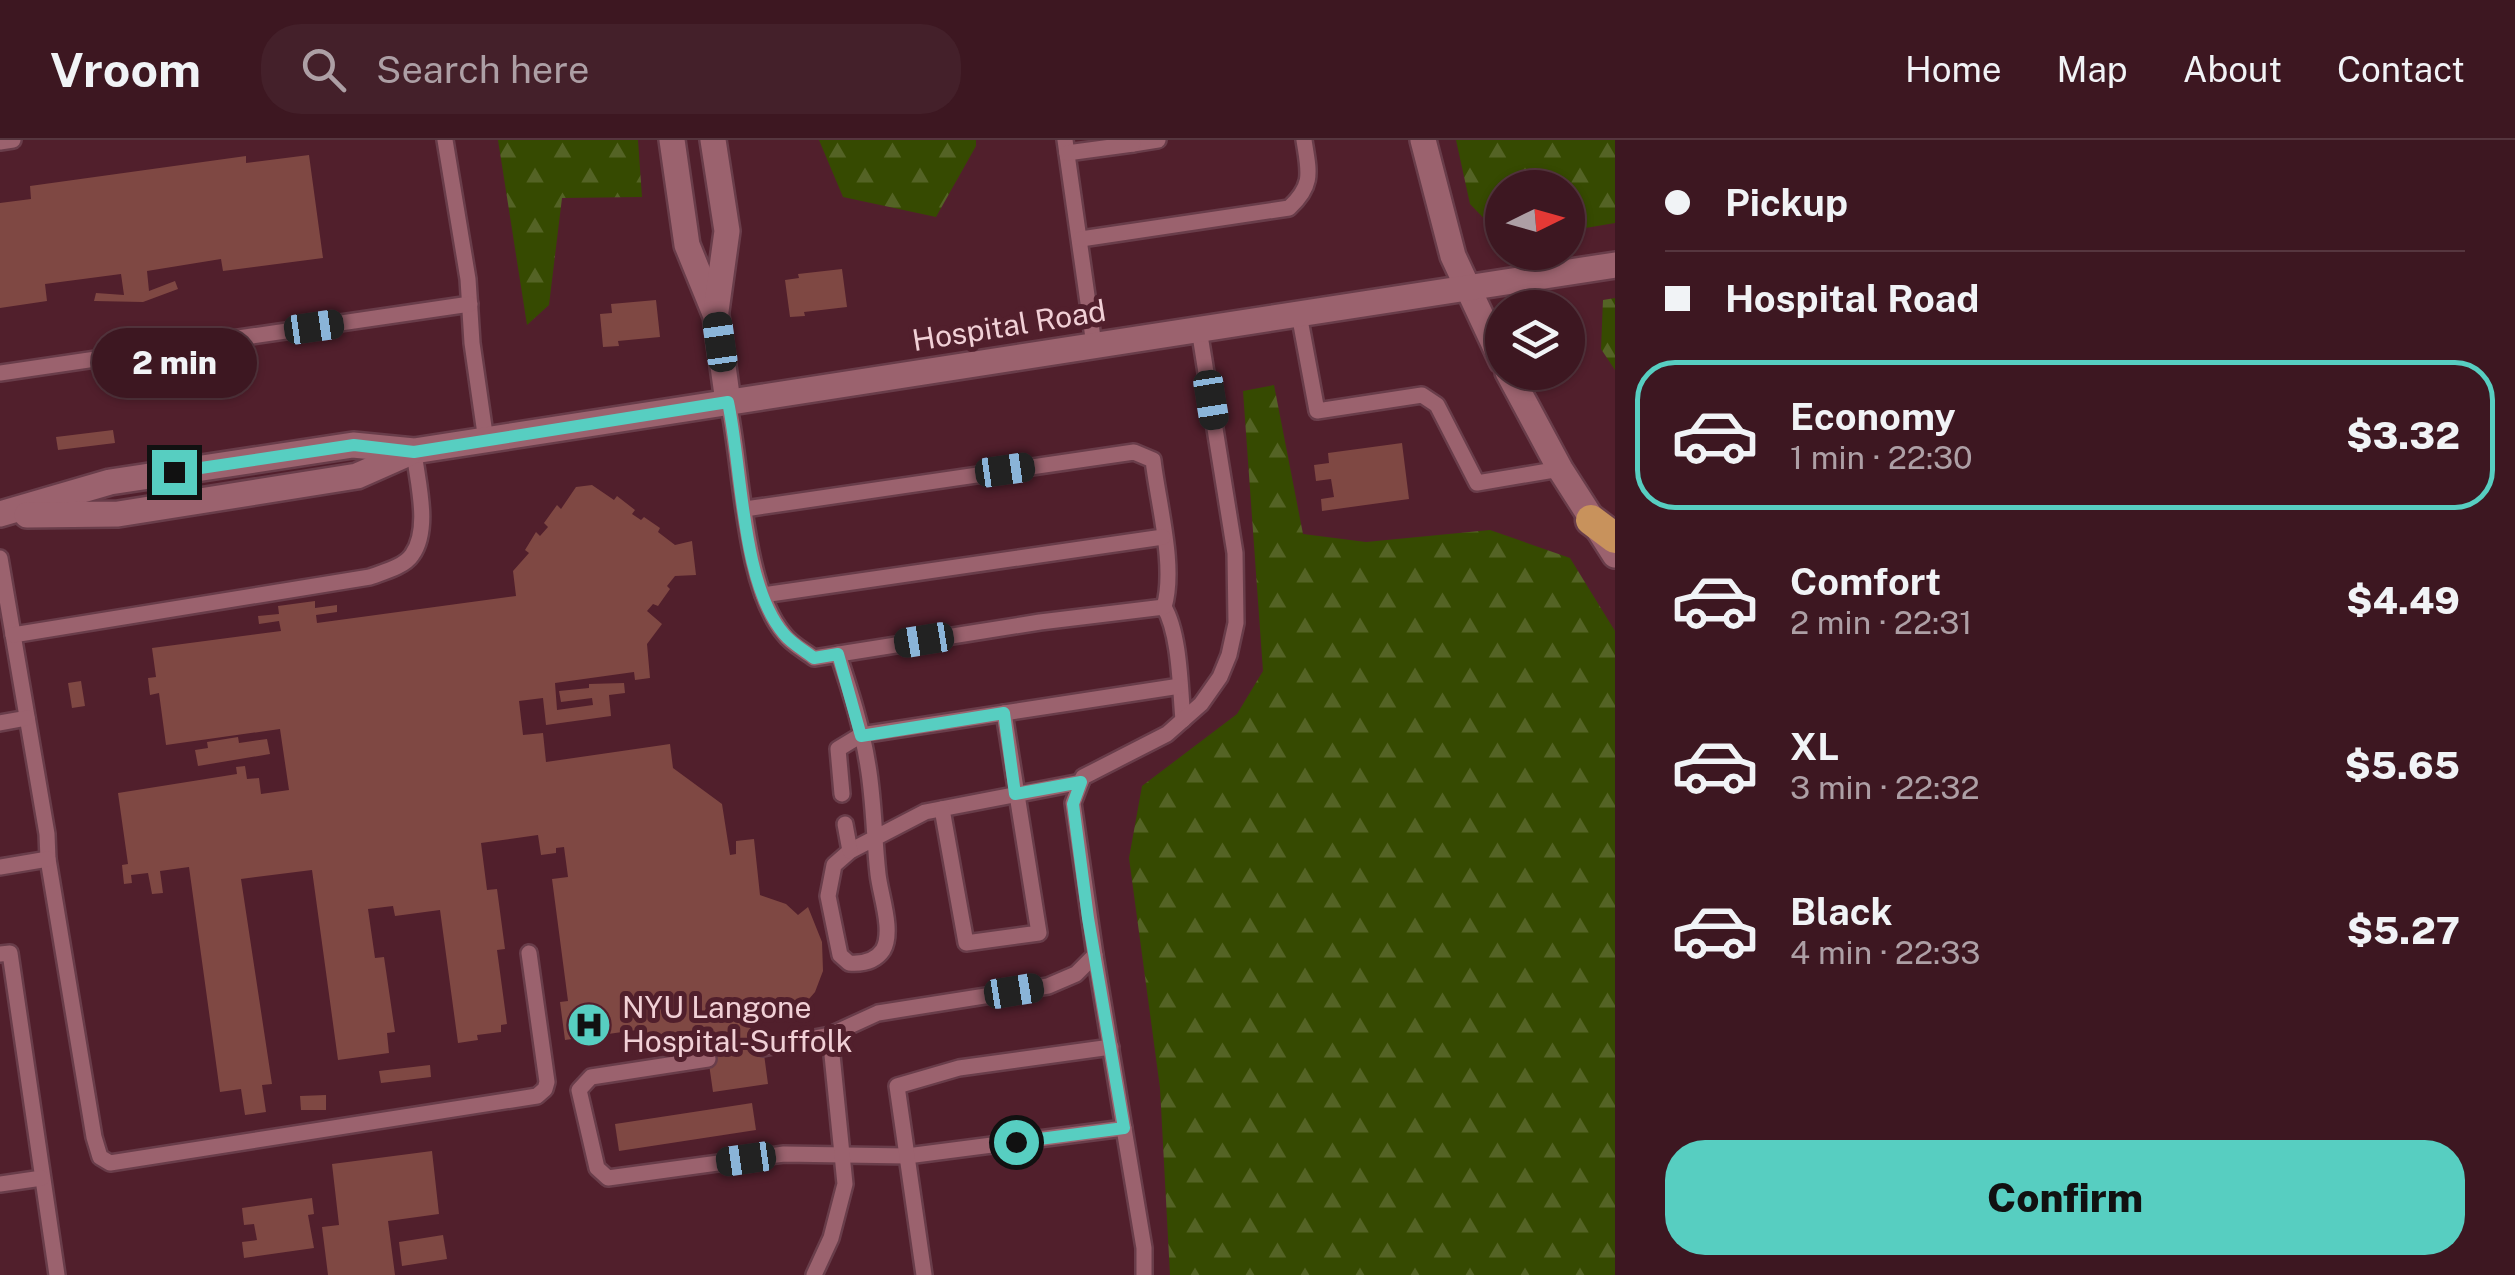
<!DOCTYPE html>
<html lang="en">
<head>
<meta charset="utf-8">
<style>
  :root { --surface:#3d1721; --page:#44202a; --text:#f1f3f6; --muted:#ad9fa5; --line:#56363f; --accent:#57cec1 }
  body { margin:0; font-family:"Public Sans",sans-serif; background:var(--page); color:var(--text); height:100vh; display:flex; flex-direction:column; font-size:38px; white-space:nowrap }
  * { box-sizing:border-box; margin:0 }
  p { font-size:32px; color:var(--muted) }
  .icon { flex:none; width:55px; height:55px; fill:none; stroke:currentColor; stroke-width:2; stroke-linecap:round; stroke-linejoin:round }
  .map { position:relative; flex:1; overflow:hidden }
  .side { display:flex; flex-direction:column; background:var(--surface); width:900px }
  .side>* { flex:none }
  .banner { display:grid; align-content:center; height:220px; padding:0 50px; background:var(--surface) }
  .needle { width:65px; rotate:85deg }
  .buttons { position:absolute; left:1485px; top:30px; display:grid; gap:20px }
  .buttons a { display:grid; place-items:center; width:100px; height:100px; border-radius:50%; background:var(--surface); box-shadow:0 2px 8px #0004,0 0 0 2px var(--line); font-size:50px }
  .end { position:absolute; width:45px; height:45px; margin:-22px; border:12px solid #57cec1; background:#111; box-shadow:0 0 0 5px #111 }
  .from { border-radius:50% }
  .bubble { position:absolute; height:70px; border-radius:35px; background:var(--surface); box-shadow:0 2px 8px #0004,0 0 0 2px var(--line); font-size:32px; font-weight:800; line-height:70px; text-align:center }
  .car { position:absolute; width:30px; height:60px; margin:-30px -15px; border-radius:12px; box-shadow:0 0 8px 2px #0007; background:linear-gradient(#222 24%,#8ab4d8 0 40%,#222 0 76%,#8ab4d8 0 86%,#222 0) }
  .banner b { display:flex; align-items:center; gap:35px; height:95px; font-size:38px }
  .banner b+b { border-top:2px solid var(--line) }
  .banner i { width:25px; height:25px; background:var(--text) }
  ul { padding:0; list-style:none }
  li { display:flex; align-items:center; gap:30px; height:150px; margin:0 20px 15px; padding:0 30px; border:5px solid transparent; border-radius:40px }
  li div { flex:1 }
  li b { display:block; font-size:38px }
  li em { font-style:normal; font-weight:800 }
  li.active { border-color:var(--accent) }
  li>.icon { width:90px; height:90px; stroke-width:1.5 }
  .action { display:flex; gap:20px; margin-top:auto; padding:20px 50px }
  .action a { flex:1; height:115px; border-radius:40px; background:var(--accent); color:#111; font-size:40px; font-weight:800; line-height:115px; text-align:center }
  header { display:flex; align-items:center; gap:60px; box-sizing:border-box; height:140px; padding:0 50px; background:var(--surface); border-bottom:2px solid var(--line) }
  header strong { font-size:48px }
  nav { display:flex; gap:55px; margin-inline-start:auto; font-size:35px }
  .search { width:700px; height:90px; background:var(--page); display:flex; align-items:center; gap:25px; box-sizing:border-box; padding:0 35px; border-radius:40px; color:var(--muted); font-size:38px }
  main { display:flex; flex:1; min-height:0 }
  .map>svg:first-child { display:block }
  .forest { fill:url(#forest-firs) }
  .building { fill:#7f4843 }
  .lines { fill:none; stroke-linecap:round; stroke-linejoin:round }
  .service-casing { stroke:#693d4a; stroke-width:20 }
  .minor-casing { stroke:#693d4a; stroke-width:30 }
  .tertiary-casing { stroke:#693d4a; stroke-width:30 }
  .motorway-casing { stroke:#693d4a; stroke-width:35 }
  .service { stroke:#9b626e; stroke-width:15 }
  .minor { stroke:#9b626e; stroke-width:25 }
  .tertiary { stroke:#9b626e; stroke-width:25 }
  .motorway { stroke:#c8925c; stroke-width:30 }
  .route { stroke:#57cec1; stroke-width:12 }
  .labels { text-anchor:middle; stroke-width:10; stroke-linejoin:round; paint-order:stroke }
  .street-label { font-size:30px; fill:#f1d0d6; stroke:#511f2c }
  .poi-label { font-size:30px; fill:#f1d0d6; stroke:#511f2c; text-anchor:start }
</style>
</head>
<body>
<header>
<strong>Vroom</strong>
<div class="search"><svg class="icon" aria-label="search" viewBox="0 0 24 24"><circle cx="10" cy="10" r="6"/><path d="M15 15l6 6"/></svg>Search here</div>
<nav><a>Home</a><a>Map</a><a>About</a><a>Contact</a></nav>
</header>
<main>
<div class="map">
<svg width="1615" height="1135" viewBox="0 0 1615 1135">
  <defs>
    <pattern id="forest-firs" width="22" height="20" patternUnits="userSpaceOnUse" patternTransform="scale(2.5)"><rect width="22" height="20" fill="#364a01"/><path d="M5 1l3.5 6h-7zM16 11l3.5 6h-7z" fill="#546325"/></pattern>
  </defs>
  <rect width="100%" height="100%" fill="#511f2c"/>
  <!-- forest -->
  <g class="forest">
    <polygon points="498,0 638,0 642,57 562,58 549,165 527,185"/>
    <polygon points="819,0 976,0 976,6 936,77 843,57"/>
    <polygon points="1456,0 1615,0 1615,83 1568,91 1568,48 1502,48 1502,97 1470,64"/>
    <polygon points="1615,158 1615,230 1601,209 1603,160"/>
    <polygon points="1274,245 1303,394 1366,402 1490,390 1570,418 1615,491 1615,1135 1170,1135 1160,948 1129,718 1142,646 1237,574 1263,531 1243,251"/>
  </g>
  <!-- building -->
  <g class="building">
    <polygon points="309,15 323,118 223,131 221,119 147,131 149,151 175,141 178,149 143,162 94,161 96,153 124,155 121,134 45,144 47,161 0,168 0,63 31,59 30,46 246,16 246,23"/>
    <polygon points="842,129 847,167 804,172 805,176 790,177 785,140 799,138 798,134"/>
    <polygon points="656,160 660,197 618,201 619,206 603,207 600,174 612,173 611,164"/>
    <polygon points="113,290 115,303 58,310 56,297"/>
    <polygon points="1402,303 1409,359 1322,371 1321,359 1334,357 1331,339 1316,341 1314,325 1329,323 1328,313"/>
    <polygon points="592,345 614,360 617,356 635,370 632,374 641,380 644,377 660,388 658,392 675,405 692,401 696,435 675,436 667,446 670,449 658,466 653,464 647,471 662,484 647,504 650,538 635,540 634,532 555,543 557,570 593,565 592,558 561,562 559,551 589,548 589,544 624,543 625,553 609,555 611,576 546,585 543,558 519,561 523,595 543,593 546,622 670,604 673,628 722,664 730,715 736,714 736,701 754,699 760,755 786,764 798,775 808,767 822,802 823,831 815,852 796,874 786,880 781,871 759,877 768,944 713,952 704,889 645,897 644,889 565,900 560,862 568,861 552,739 568,737 564,707 556,708 556,713 541,715 538,695 481,703 487,750 497,749 505,809 497,810 507,884 501,885 501,892 477,895 478,900 458,903 440,770 395,776 393,766 368,769 375,818 384,817 395,892 387,893 389,913 338,920 312,730 241,739 272,944 262,945 266,972 245,975 241,949 220,952 189,727 160,731 163,753 152,754 148,733 131,735 132,743 124,744 122,725 128,724 118,653 237,634 236,627 245,626 247,639 259,638 261,654 289,650 280,589 166,605 159,553 150,555 148,538 156,537 152,508 281,491 279,481 259,484 258,476 279,474 278,466 315,461 315,468 337,465 337,472 316,475 317,483 516,456 513,431 529,413 525,410 536,392 540,396 548,387 544,383 557,365 561,369 576,347"/>
    <polygon points="81,541 85,566 72,568 68,543"/>
    <polygon points="238,597 239,603 267,599 270,614 198,626 195,610 208,608 207,602"/>
    <polygon points="430,925 431,937 381,943 379,931"/>
    <polygon points="326,955 326,970 301,970 300,956"/>
    <polygon points="752,963 756,990 619,1011 615,984"/>
    <polygon points="432,1011 439,1074 388,1081 395,1135 328,1135 322,1087 339,1085 332,1024"/>
    <polygon points="312,1058 314,1074 308,1075 314,1108 244,1118 242,1102 257,1100 254,1084 244,1085 242,1068"/>
    <polygon points="443,1095 447,1119 402,1126 399,1102"/>
  </g>
  <g class="lines">
    <defs>
      <g id="service">
        <polyline points="445,0 468,139 472,203 486,301"/>
        <polyline points="1065,0 1094,205"/>
        <polyline points="0,2 13,0"/>
        <polyline points="1133,4 1158,0"/>
        <polyline points="1067,13 1133,4 1132,0"/>
        <path d="M1081,99l208,-31c25,-23 20,-36 15,-68"/>
        <polyline points="1299,174 1317,271 1422,255 1437,265 1477,343 1560,329"/>
        <polyline points="0,233 470,164"/>
        <path d="M728,262c14,63 15,184 56,232 7,10 21,17 30,24l226,-36 124,-15c16,27 16,81 19,113"/>
        <path d="M745,369l389,-57 19,8c5,43 23,107 11,147"/>
        <polyline points="0,418 47,694 48,719 94,997 100,1017 110,1023 537,956 545,949 547,942 529,813"/>
        <polyline points="763,455 1163,397"/>
        <path d="M13,495l357,-58c13,-5 34,-10 42,-22 19,-27 5,-74 2,-104"/>
        <path d="M838,514c12,36 24,73 30,112 6,35 6,72 10,108 2,20 16,57 5,76 -8,12 -21,14 -34,13l-9,-8 -12,-59 6,-31 16,-14 75,-39 156,-30"/>
        <polyline points="0,583 27,578"/>
        <polyline points="842,654 838,609 861,595 1180,546"/>
        <polyline points="942,669 966,803 1039,793 1004,573"/>
        <polyline points="845,684 850,711"/>
        <polyline points="0,727 48,719"/>
        <polyline points="0,814 10,813 57,1135"/>
        <polyline points="1095,815 1144,1108 1144,1135"/>
        <polyline points="763,908 830,895 878,873 1048,846 1076,834 1095,815 1073,663 1083,637 1167,594 1201,564 1220,537 1229,515 1236,483 1235,413 1199,189"/>
        <polyline points="708,919 591,937 579,950 597,1028 608,1038 784,1014 907,1016 1124,988"/>
        <polyline points="0,1044 42,1038"/>
        <polyline points="814,1135 831,1098 845,1044 830,895"/>
        <polyline points="924,1135 897,946 959,928 1111,907"/>
      </g>
      <g id="minor">
        <polyline points="672,0 687,105 716,176 728,262"/>
        <polyline points="713,0 727,91 716,171"/>
      </g>
      <g id="tertiary">
        <polyline points="1423,0 1453,116 1502,221"/>
        <polyline points="1508,232 1560,329 1615,415"/>
        <polyline points="0,374 110,342 353,305 414,311 1615,125"/>
        <polyline points="27,375 118,374 357,336 409,313"/>
      </g>
      <polyline id="motorway" points="1591,380 1615,398"/>
    </defs>
    <!-- service casing -->
    <use href="#service" class="service-casing"/>
    <!-- minor casing -->
    <use href="#minor" class="minor-casing"/>
    <!-- tertiary casing -->
    <use href="#tertiary" class="tertiary-casing"/>
    <!-- motorway casing -->
    <use href="#motorway" class="motorway-casing"/>
    <!-- service -->
    <use href="#service" class="service"/>
    <!-- minor -->
    <use href="#minor" class="minor"/>
    <!-- tertiary -->
    <use href="#tertiary" class="tertiary"/>
    <!-- motorway -->
    <use href="#motorway" class="motorway"/>
  </g>
  <g class="lines">
    <!-- route -->
    <path class="route" d="M174,332l180,-27 60,7 314,-50c14,65 13,182 56,232 7,9 21,17 30,24l24,-4 23,82 143,-23 11,81 66,-12 -8,22 15,114 36,210 -108,14"/>
  </g>
  <!-- icons -->
  <defs>
    <symbol id="hospital-disc" viewBox="-11 -11 22 22"><circle r="9.5" fill="#57cec1" stroke="#511f2c"/><path d="M-5-5h3v3.5h4V-5h3V5h-3V1.5h-4V5h-3Z" fill="#111"/></symbol>
  </defs>
  <g fill-rule="evenodd">
    <use href="#hospital-disc" x="564" y="860" width="50" height="50"/>
  </g>
  <g class="labels">
    <!-- street labels -->
    <g class="street-label">
      <text transform="translate(1009 186) rotate(-9)" y="10">Hospital Road</text>
    </g>
    <!-- poi labels -->
    <g class="poi-label">
      <text x="622" y="878">NYU Langone<tspan x="622" dy="34">Hospital-Suffolk</tspan></text>
    </g>
  </g>
</svg>
<div class="buttons">
<a><svg class="needle" viewBox="-14 -14 28 28"><path d="M0-13l5 13h-10z" fill="#e53935"/><path d="M0 13l5-13h-10z" fill="#ad9fa5"/></svg></a>
<a><svg class="icon" aria-label="layers" viewBox="0 0 24 24"><path d="M12 4l9 5-9 5-9-5zM3 14l9 5 9-5"/></svg></a>
</div>
<i class="end from" style="left:1016px;top:1002px"></i>
<i class="end" style="left:174px;top:332px"></i>
<div class="bubble" style="left:92px;top:188px;width:165px">2 min</div>
<i class="car" style="left:314px;top:187px;rotate:82deg"></i>
<i class="car" style="left:720px;top:202px;rotate:352deg"></i>
<i class="car" style="left:1211px;top:260px;rotate:171deg"></i>
<i class="car" style="left:1005px;top:330px;rotate:82deg"></i>
<i class="car" style="left:924px;top:500px;rotate:261deg"></i>
<i class="car" style="left:1014px;top:851px;rotate:81deg"></i>
<i class="car" style="left:746px;top:1019px;rotate:262deg"></i>
</div>
<section class="side">
<div class="banner">
<b><i class="from"></i>Pickup</b>
<b><i></i>Hospital Road</b>
</div>
<ul>
<li class="active"><svg class="icon" aria-label="car" viewBox="0 0 24 24"><path d="M5 17H2v-5l4-1 3-4h7l3 4 3 1v5h-3M9 17h6M6 11h13"/><circle cx="7" cy="17" r="2"/><circle cx="17" cy="17" r="2"/></svg><div><b>Economy</b><p>1 min · 22:30</p></div><em>$3.32</em></li>
<li><svg class="icon" aria-label="car" viewBox="0 0 24 24"><path d="M5 17H2v-5l4-1 3-4h7l3 4 3 1v5h-3M9 17h6M6 11h13"/><circle cx="7" cy="17" r="2"/><circle cx="17" cy="17" r="2"/></svg><div><b>Comfort</b><p>2 min · 22:31</p></div><em>$4.49</em></li>
<li><svg class="icon" aria-label="car" viewBox="0 0 24 24"><path d="M5 17H2v-5l4-1 3-4h7l3 4 3 1v5h-3M9 17h6M6 11h13"/><circle cx="7" cy="17" r="2"/><circle cx="17" cy="17" r="2"/></svg><div><b>XL</b><p>3 min · 22:32</p></div><em>$5.65</em></li>
<li><svg class="icon" aria-label="car" viewBox="0 0 24 24"><path d="M5 17H2v-5l4-1 3-4h7l3 4 3 1v5h-3M9 17h6M6 11h13"/><circle cx="7" cy="17" r="2"/><circle cx="17" cy="17" r="2"/></svg><div><b>Black</b><p>4 min · 22:33</p></div><em>$5.27</em></li>
</ul>
<div class="action"><a>Confirm</a></div>
</section>
</main>
</body>
</html>
